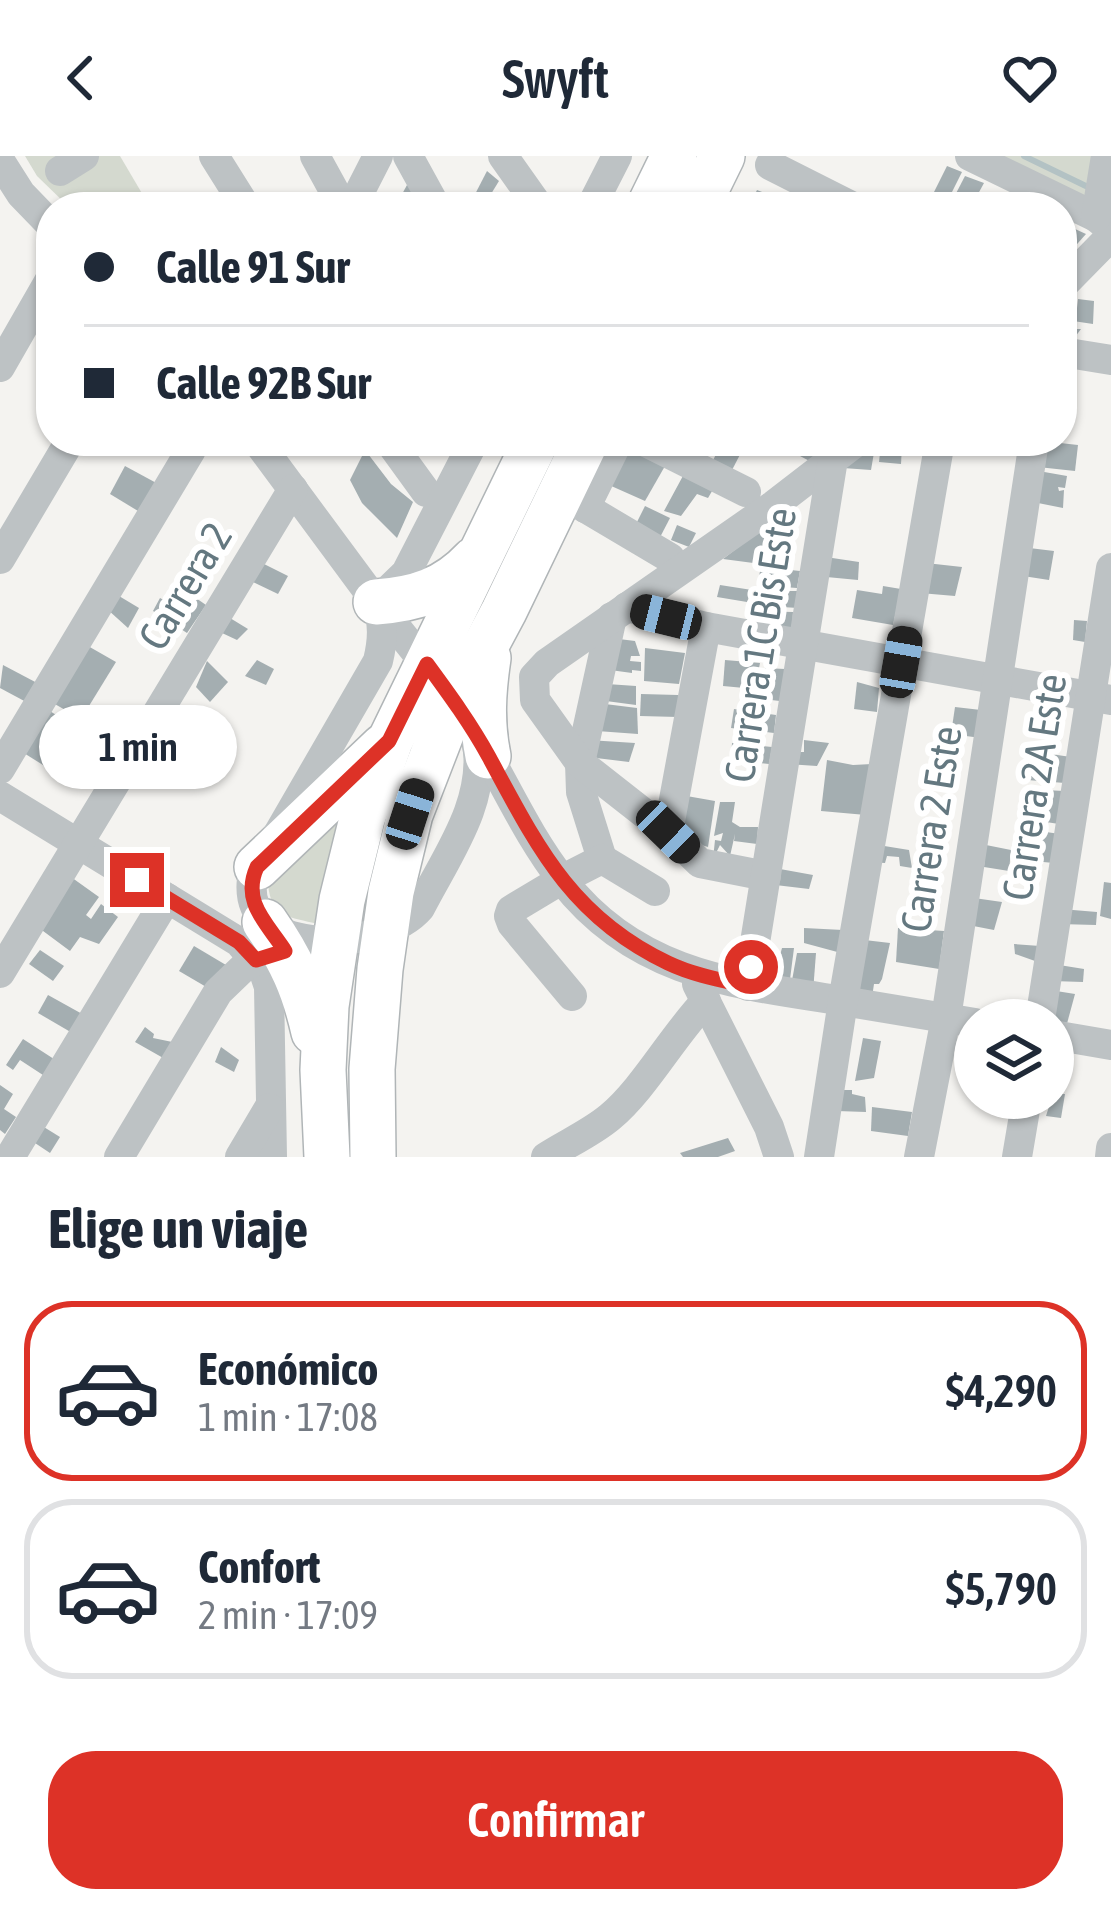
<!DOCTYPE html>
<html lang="es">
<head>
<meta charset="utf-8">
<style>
  :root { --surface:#fff; --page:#f6f6f7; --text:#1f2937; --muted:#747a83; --line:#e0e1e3; --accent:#dd3227 }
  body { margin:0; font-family:"Asap Condensed",sans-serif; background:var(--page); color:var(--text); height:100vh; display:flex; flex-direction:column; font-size:45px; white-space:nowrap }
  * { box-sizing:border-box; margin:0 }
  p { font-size:39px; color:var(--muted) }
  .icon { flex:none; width:66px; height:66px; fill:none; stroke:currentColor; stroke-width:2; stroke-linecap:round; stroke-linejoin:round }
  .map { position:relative; height:1001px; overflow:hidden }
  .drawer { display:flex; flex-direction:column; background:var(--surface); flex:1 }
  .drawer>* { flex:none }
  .guide { position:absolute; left:36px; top:36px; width:1041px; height:264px; border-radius:48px; box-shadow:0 3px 9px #0004; display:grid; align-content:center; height:264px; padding:0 48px; background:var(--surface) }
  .buttons { position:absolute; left:954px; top:843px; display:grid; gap:24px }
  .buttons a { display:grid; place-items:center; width:120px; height:120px; border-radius:50%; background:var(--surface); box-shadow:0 3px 9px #0004; font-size:60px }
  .end { position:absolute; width:54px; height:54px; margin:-27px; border:15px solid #dd3227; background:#fff; box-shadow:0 0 0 6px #fff }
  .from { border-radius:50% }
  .bubble { position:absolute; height:84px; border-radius:42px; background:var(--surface); box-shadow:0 3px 9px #0004; font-size:39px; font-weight:600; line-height:84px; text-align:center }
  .car { position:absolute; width:36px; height:72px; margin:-36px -18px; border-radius:15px; box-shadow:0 0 9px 3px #0007; background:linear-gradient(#222 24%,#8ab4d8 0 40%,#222 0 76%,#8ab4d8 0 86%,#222 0) }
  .guide b { display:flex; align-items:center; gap:42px; height:114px; font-size:45px }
  .guide b+b { border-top:3px solid var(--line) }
  .guide i { width:30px; height:30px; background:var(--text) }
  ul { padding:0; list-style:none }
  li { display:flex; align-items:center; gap:36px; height:180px; margin:0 24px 18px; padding:0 24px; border:6px solid var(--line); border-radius:48px }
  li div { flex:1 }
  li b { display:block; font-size:45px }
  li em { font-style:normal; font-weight:600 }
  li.active { border-color:var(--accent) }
  li>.icon { width:108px; height:108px; stroke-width:1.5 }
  h2 { padding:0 48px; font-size:54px; line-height:144px }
  .cta { display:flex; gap:24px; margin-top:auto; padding:24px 48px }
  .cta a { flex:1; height:138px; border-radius:48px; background:var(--accent); color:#fff; font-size:48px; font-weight:600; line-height:138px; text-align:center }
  header { display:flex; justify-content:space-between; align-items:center; height:156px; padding:0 48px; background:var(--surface); font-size:54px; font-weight:600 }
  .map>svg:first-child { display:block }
  .green { fill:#d4d9cf }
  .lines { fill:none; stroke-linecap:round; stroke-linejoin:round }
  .stream { stroke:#b3c2c4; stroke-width:6 }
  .building { fill:#a4aeb1 }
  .highway-casing { stroke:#b0b5b7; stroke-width:48 }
  .minor { stroke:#bdc2c4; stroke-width:30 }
  .highway { stroke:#fff; stroke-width:45 }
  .route { stroke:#dd3227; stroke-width:15 }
  .labels { text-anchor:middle; stroke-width:12; stroke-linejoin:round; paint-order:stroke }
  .street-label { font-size:42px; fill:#647880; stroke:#fff }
</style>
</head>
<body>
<header><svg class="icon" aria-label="back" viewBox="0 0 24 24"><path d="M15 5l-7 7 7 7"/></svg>Swyft<svg class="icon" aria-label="heart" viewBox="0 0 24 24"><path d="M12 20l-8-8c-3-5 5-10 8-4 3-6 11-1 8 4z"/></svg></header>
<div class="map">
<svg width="1111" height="1001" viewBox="0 0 1111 1001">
  <rect width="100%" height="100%" fill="#f4f3f0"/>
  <!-- green -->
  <g class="green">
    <polygon points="25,0 120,0 150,51 69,51 37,20"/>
    <polygon points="990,0 1108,0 1111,59"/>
    <path d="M348,644l-30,124c-28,-7 -47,-6 -50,-40z"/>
  </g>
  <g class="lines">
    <!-- stream -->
    <polyline class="stream" points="1024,0 1092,33"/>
  </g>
  <!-- building -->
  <g class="building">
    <polygon points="947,10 962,16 952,36 948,51 941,51 929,46"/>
    <polygon points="487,15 499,25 483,51 474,51 471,46"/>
    <polygon points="965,20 984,27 971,51 949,51"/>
    <polygon points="407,29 418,41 413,51 395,51"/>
    <polygon points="757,34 778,42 774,51 749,51"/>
    <polygon points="1062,67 1086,78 1062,105"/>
    <polygon points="1078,143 1094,145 1093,168 1073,165 1073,173 1081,173 1075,181 1062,175 1062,151 1077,152"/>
    <polygon points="723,285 747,285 731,316 712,306"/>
    <polygon points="808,285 840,285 819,310 800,300"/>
    <polygon points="876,285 871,314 843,312"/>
    <polygon points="978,285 1022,285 1020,296 977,289"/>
    <polygon points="1042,285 1078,289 1075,315 1038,311"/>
    <polygon points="881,288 902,290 901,308 879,306"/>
    <polygon points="629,293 665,310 645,345 609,329"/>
    <polygon points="365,294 391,328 413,346 397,382 362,347 350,324"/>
    <polygon points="125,310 160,329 143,358 110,338"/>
    <polygon points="1033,314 1067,320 1065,332 1058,331 1059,335 1064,334 1063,352 1028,345"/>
    <polygon points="684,318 715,330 708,342 697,338 681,360 664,355"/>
    <polygon points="645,350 670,362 656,389 631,378"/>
    <polygon points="677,369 696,377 689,391 671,384"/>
    <polygon points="766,370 761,408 723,403"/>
    <polygon points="1021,391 1054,395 1049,424 1023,420"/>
    <polygon points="819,400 859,406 858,424 816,420"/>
    <polygon points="926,407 962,411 955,440 920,437"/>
    <polygon points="264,408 288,420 278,438 253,426"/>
    <polygon points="761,411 800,415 797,432 757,429"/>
    <polygon points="720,429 752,434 747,446 717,441"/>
    <polygon points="883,430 901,433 893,469 852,462 857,434 882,438"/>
    <polygon points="183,433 206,449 187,477 153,455 160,442 189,458 189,451 176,442"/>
    <polygon points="755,435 798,435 798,452 751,449"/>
    <polygon points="114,437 139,452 128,472 107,453"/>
    <polygon points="751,455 793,456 792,474 750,470"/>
    <polygon points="230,462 248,473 237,484 222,477"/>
    <polygon points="1074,464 1087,465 1085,486 1073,484"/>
    <polygon points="611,482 635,485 640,500 631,500 630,505 641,506 641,515 632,514 632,517 610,514"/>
    <polygon points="88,490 116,506 81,563 53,547"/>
    <polygon points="645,492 685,497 679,528 644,525"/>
    <polygon points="257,504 274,513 266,529 245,520"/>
    <polygon points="725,504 760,507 755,533 723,530"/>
    <polygon points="207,505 228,526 210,546 196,531"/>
    <polygon points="3,509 39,528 28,547 0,532"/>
    <polygon points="765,512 785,513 780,545 762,543"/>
    <polygon points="857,526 879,532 877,556 854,553"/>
    <polygon points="607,528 636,530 636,549 606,545"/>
    <polygon points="641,538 678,539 678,561 640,560"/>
    <polygon points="597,547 637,552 638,578 597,575"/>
    <polygon points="955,551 981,554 981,582 951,578"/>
    <polygon points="45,552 77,572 51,614 19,594"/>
    <polygon points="734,553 776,559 774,577 731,572"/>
    <polygon points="79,576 93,585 84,598 70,589"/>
    <polygon points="159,580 193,601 182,617 148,596"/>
    <polygon points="588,584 635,587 629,606 588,601"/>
    <polygon points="804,584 829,587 817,610 787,608 800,596 804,596"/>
    <polygon points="732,587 772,591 769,608 731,604"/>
    <polygon points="1030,595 1071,601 1065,627 1027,624"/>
    <polygon points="827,604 853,609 872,608 866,659 821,655"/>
    <polygon points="1025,633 1064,635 1059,668 1020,662"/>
    <polygon points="681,639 715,645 708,691 678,682"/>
    <polygon points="720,646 735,646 732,666 740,671 758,671 757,688 734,685 735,678 730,700 720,689 713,703 715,684 721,685 723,677 714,680"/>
    <polygon points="1018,672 1060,678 1054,707 1012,703"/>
    <polygon points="872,688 909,694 912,712 900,710 899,701 887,700 885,707 869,706"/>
    <polygon points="986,689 1011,694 1009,715 984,711"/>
    <polygon points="769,711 813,719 809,733 767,728"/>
    <polygon points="71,721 99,741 86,759 91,763 101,748 118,761 99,788 80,781 70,795 35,769"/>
    <polygon points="1104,726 1111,727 1111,763 1100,760"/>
    <polygon points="967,741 1002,746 994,774 963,768"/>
    <polygon points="1061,753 1097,756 1096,769 1059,768"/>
    <polygon points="804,772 843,774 841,797 804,787"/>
    <polygon points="898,772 944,775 939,813 896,806"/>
    <polygon points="856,783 890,787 882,823 879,828 874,828 871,848 847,842"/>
    <polygon points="1014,788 1040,790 1035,805 1015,798"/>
    <polygon points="194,790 226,809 208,832 179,815"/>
    <polygon points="782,792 794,792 789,831 772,829"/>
    <polygon points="40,794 64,810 53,825 29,808"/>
    <polygon points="797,797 816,797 813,836 791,830"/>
    <polygon points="1053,808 1084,813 1083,826 1052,825"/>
    <polygon points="1050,834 1075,838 1065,875 1053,874"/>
    <polygon points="48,839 84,859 74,878 38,857"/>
    <polygon points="145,871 154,878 153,882 182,888 172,907 135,886"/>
    <polygon points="863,882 881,885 874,922 855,925"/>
    <polygon points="23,883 57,905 46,921 20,904 13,914 6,909"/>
    <polygon points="221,891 239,904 234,916 215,906"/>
    <polygon points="0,929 13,938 4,953 16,961 5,978 0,974"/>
    <polygon points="839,934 852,934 852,938 865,941 866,956 837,955"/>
    <polygon points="1053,938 1065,938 1061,962 1046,960"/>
    <polygon points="872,951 912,956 908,980 871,975"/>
    <polygon points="39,968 60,981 50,997 29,983"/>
    <polygon points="728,982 735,995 718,1001 683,1001 680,997"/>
  </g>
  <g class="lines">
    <defs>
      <g id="highway">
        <polyline points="649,51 674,0"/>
        <polyline points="697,51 722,0"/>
        <path d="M376,446c40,-3 70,-12 98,-42"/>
        <path d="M488,600c-7,-34 -5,-64 0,-98"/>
        <polyline points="257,711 383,591"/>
        <path d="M265,766c26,37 39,66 49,110"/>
        <polyline points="327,1001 323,914 326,850 342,744 362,663 390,585 536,285"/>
        <polyline points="373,1001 372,913 380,813 391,736 410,658 448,560 504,455 586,285"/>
      </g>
    </defs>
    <!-- highway casing -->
    <use href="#highway" class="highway-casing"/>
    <!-- minor -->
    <g class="minor">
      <polyline points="214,0 246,51"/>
      <polyline points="315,0 343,51"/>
      <polyline points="408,0 436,51"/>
      <polyline points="503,0 539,51"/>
      <polyline points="970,0 1096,61 1111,73 1109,82 1062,130"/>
      <polyline points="0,5 21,38 51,69"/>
      <polyline points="770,9 853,51"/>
      <polyline points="60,15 84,0"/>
      <polyline points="352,51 378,0"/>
      <polyline points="591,51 617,0"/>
      <polyline points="1096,61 1106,0"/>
      <polyline points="1062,196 1111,204"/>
      <polyline points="0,211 51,122"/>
      <polyline points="257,285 376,446 435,520"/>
      <polyline points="389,285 426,336"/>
      <polyline points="644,285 746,336"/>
      <polyline points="584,351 670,402"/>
      <polyline points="585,352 618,285"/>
      <polyline points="0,403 70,285"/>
      <path d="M376,446c8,21 7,38 2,59l-126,218c-10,82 131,72 168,29 27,-53 67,-105 57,-167"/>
      <polyline points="376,446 406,417 474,285"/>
      <polyline points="627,451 706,471 1111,544"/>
      <path d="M479,584c28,48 50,98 84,141 70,90 163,102 268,118 48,8 96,16 144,24"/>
      <polyline points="0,613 191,294"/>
      <polyline points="0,640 239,786 264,816 269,831 272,1001"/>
      <polyline points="668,676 706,471"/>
      <polyline points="602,703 581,636 580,607 612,461"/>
      <polyline points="766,720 700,707 668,676 580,607 535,544 534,521 547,507 774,349 857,285"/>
      <polyline points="0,817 293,333"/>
      <polyline points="697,828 769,971 779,1001"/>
      <polyline points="748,830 833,303"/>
      <polyline points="572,840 512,768 509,760 511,754 561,724 602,703 655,735"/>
      <polyline points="1040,864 1111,412"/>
      <polyline points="1053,879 1111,889"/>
      <polyline points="10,1001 167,742"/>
      <polyline points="119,1001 218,836 244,811 273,797"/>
      <polyline points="240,1001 269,952"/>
      <path d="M546,1001c20,-13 45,-24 64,-40 34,-28 63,-82 96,-116"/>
      <polyline points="819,1001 843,845 940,285"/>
      <polyline points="919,1001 946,862 1034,285"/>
      <polyline points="1017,1001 1027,942"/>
      <polyline points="1110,1001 1111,992"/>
    </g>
    <!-- highway -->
    <use href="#highway" class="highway"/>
  </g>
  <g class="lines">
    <!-- route -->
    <path class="route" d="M137,724l102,62 17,18 29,-9c-18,-28 -44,-49 -28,-84l132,-126 38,-77c22,30 44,60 62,93 48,89 82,160 179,206 25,12 53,17 80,23l3,-19"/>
  </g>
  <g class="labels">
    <!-- street labels -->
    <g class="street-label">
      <text transform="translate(185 430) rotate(-59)" y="15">Carrera 2</text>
      <text transform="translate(760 489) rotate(-81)" y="15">Carrera 1C Bis Este</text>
      <text transform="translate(1034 631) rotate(-81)" y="15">Carrera 2A Este</text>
      <text transform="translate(931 673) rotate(-81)" y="15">Carrera 2 Este</text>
    </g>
  </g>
</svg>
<div class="buttons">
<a><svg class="icon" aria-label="layers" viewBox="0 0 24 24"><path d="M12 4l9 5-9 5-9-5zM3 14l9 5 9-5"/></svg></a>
</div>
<i class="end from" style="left:751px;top:811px"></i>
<i class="end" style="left:137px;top:724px"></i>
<div class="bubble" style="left:39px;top:549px;width:198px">1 min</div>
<i class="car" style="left:666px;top:461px;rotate:284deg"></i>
<i class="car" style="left:901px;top:506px;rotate:10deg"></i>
<i class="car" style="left:410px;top:658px;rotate:18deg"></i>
<i class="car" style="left:668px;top:676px;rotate:134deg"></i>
<div class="guide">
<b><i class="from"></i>Calle 91 Sur</b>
<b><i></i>Calle 92B Sur</b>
</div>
</div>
<section class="drawer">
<h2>Elige un viaje</h2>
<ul>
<li class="active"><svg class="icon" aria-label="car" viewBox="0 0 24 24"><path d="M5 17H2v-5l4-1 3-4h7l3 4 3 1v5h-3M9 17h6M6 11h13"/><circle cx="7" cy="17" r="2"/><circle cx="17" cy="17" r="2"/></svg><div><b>Económico</b><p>1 min · 17:08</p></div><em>$4,290</em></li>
<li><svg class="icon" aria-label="car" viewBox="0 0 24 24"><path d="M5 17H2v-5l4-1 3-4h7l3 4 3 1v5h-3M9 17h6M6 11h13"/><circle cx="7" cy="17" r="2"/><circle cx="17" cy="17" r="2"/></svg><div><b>Confort</b><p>2 min · 17:09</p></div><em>$5,790</em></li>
</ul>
<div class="cta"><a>Confirmar</a></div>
</section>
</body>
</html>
